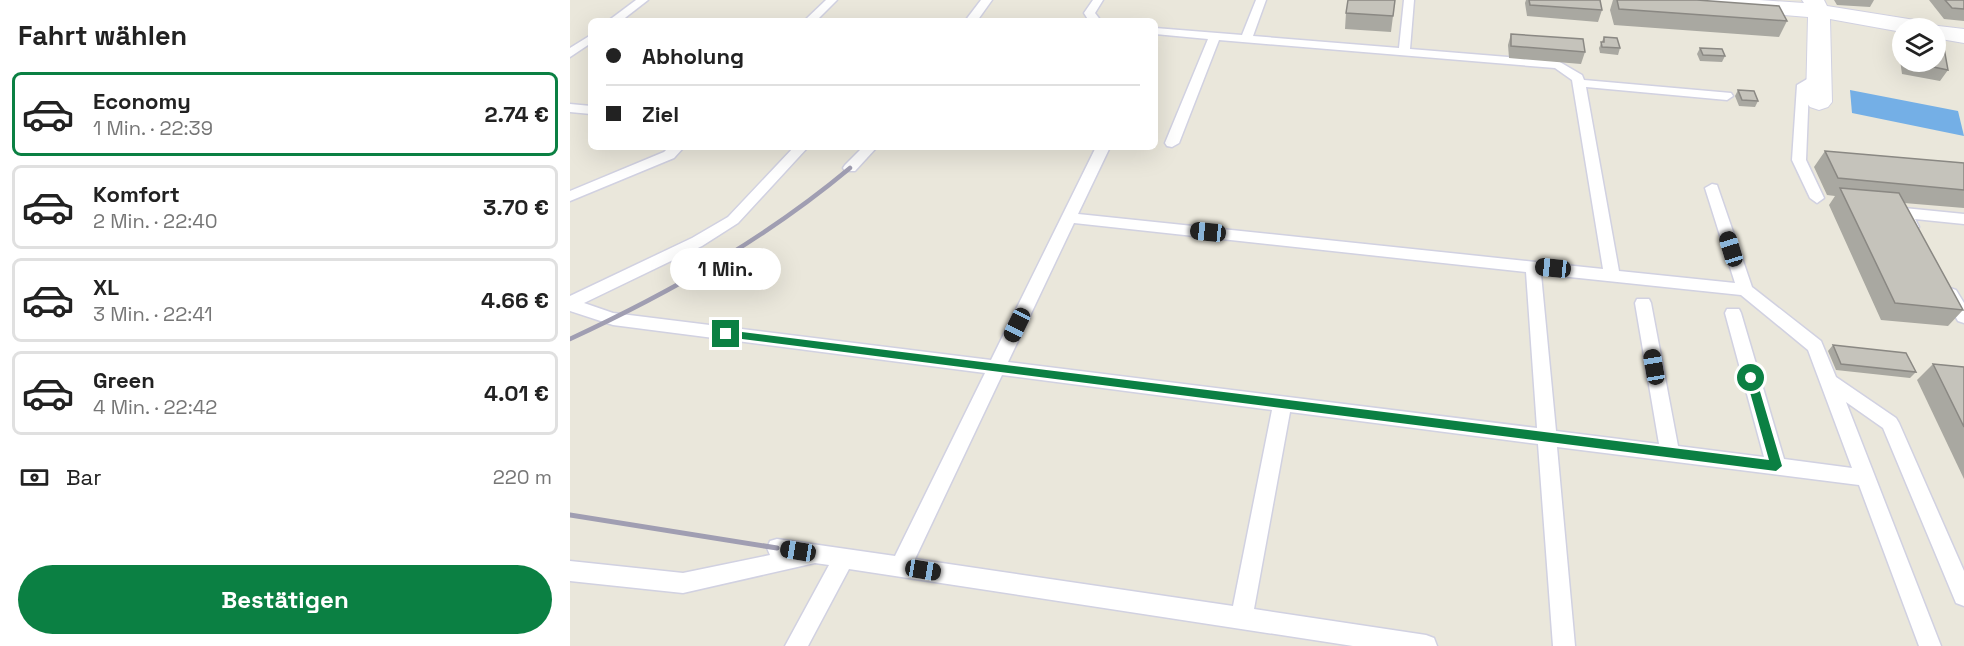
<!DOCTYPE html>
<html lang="de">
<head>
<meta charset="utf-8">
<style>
  :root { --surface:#fff; --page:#f2f2f2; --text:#222; --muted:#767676; --line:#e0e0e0; --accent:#0b8043 }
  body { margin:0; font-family:"Space Grotesk",sans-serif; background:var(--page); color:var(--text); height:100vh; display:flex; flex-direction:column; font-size:22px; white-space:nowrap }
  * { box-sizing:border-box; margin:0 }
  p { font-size:20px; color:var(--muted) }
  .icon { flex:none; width:33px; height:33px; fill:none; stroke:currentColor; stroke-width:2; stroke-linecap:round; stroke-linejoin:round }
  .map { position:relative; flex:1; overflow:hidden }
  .side { display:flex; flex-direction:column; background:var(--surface); width:570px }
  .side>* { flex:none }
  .hud { position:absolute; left:18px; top:18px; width:570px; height:132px; border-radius:9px; box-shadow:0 6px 24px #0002; display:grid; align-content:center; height:132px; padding:0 18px; background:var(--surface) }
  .fabs { position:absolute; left:1322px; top:18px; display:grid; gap:12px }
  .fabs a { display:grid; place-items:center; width:54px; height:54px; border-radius:50%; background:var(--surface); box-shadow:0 6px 24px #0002; font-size:30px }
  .end { position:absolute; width:27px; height:27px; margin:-14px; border:8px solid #0b8043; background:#fff; box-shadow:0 0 0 3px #fff }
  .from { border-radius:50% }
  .bubble { position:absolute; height:42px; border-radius:21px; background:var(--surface); box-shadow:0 6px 24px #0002; font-size:20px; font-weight:700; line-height:42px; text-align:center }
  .car { position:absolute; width:18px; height:36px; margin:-18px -9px; border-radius:8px; box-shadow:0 0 4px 2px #0007; background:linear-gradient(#222 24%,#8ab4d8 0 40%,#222 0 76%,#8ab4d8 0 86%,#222 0) }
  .hud b { display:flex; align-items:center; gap:21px; height:57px; font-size:22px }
  .hud b+b { border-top:2px solid var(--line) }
  .hud i { width:15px; height:15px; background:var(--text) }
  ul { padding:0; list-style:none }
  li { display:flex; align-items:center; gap:18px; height:84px; margin:0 12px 9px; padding:0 6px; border:3px solid var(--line); border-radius:9px }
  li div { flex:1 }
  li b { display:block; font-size:22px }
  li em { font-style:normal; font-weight:700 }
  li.on { border-color:var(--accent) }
  li>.icon { width:54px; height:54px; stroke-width:1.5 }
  h2 { padding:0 18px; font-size:27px; line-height:72px }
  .pay { display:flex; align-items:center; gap:15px; height:66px; padding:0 18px; font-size:22px }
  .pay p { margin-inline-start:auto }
  .action { display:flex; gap:12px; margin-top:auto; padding:12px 18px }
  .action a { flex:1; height:69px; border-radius:36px; background:var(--accent); color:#fff; font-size:24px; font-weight:700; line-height:69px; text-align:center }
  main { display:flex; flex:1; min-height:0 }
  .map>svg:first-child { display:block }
  .water { fill:#74afe6 }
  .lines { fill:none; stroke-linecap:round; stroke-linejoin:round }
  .service-casing { stroke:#d1d1e1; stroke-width:3 }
  .minor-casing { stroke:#d1d1e1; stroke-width:2 }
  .service { fill:#fff; fill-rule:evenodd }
  .minor { fill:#fff; fill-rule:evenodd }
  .rail-far1 { stroke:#a09eb2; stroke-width:4.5 }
  .rail { stroke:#a09eb2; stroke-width:5 }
  .wall { fill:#a9a8a1 }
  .building { fill:#c5c3bb; stroke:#8a8883; stroke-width:1.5 }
  .route { fill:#0b8043 }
</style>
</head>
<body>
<main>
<section class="side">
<h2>Fahrt wählen</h2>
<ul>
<li class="on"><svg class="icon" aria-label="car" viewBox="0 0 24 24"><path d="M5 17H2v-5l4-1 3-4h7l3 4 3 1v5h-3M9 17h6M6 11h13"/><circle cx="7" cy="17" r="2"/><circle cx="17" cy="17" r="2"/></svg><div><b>Economy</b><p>1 Min. · 22:39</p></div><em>2.74 €</em></li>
<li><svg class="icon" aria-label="car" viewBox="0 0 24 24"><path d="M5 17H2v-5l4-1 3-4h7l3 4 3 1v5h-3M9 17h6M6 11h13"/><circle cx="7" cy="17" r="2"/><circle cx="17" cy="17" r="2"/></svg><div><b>Komfort</b><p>2 Min. · 22:40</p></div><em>3.70 €</em></li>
<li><svg class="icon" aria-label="car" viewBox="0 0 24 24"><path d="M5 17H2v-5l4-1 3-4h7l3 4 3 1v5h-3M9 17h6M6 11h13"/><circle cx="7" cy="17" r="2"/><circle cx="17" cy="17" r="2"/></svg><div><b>XL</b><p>3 Min. · 22:41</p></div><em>4.66 €</em></li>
<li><svg class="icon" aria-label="car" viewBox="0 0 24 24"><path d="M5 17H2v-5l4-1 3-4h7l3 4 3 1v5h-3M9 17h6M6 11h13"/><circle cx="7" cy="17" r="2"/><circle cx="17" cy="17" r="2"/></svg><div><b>Green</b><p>4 Min. · 22:42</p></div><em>4.01 €</em></li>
</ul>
<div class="pay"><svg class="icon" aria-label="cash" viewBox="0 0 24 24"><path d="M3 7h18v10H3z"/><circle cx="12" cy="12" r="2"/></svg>Bar<p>220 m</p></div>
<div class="action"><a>Bestätigen</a></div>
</section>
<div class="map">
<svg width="1394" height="646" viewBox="0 0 1394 646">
  <rect width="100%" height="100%" fill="#eae7db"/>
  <!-- water -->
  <polygon class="water" points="1280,90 1388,111 1394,136 1282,113"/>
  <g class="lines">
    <defs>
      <g id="service">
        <polygon points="66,0 78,0 51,21 38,21"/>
        <polygon points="256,0 267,0 246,21 234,21"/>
        <polygon points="411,0 422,0 407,21 395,21"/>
        <polygon points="523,0 533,0 525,13 531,21 519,21 514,13"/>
        <path d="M686,0h10l-13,36 146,12 5,-48h10l-4,49 148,12 24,14 2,5 147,13 2,3 -6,4 -141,-13 33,184 116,12 -30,-95 7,-4 5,1 35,102 69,54 15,36 60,41 3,5 65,148v35l-8,-3 -73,-175 -37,-26 95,244h-22l-60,-161 -302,-38 18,199h-22l-15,-202 -248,-32 -36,197 172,26 8,3 3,8h-84l-504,-77 -41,77h-23l44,-81 -14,-2 -132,30 -113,-12v-20l113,12 87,-18 -3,-7 3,-7 7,-2 118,17 90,-183 -372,-48 -43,-14v-15l122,-58 36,-21 66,-70h14l-70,76 -36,23 -118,57 29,10 378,47 105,-213h14l-32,67 525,55 -31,-189 -17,-12 -336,-28 -40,103 -7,4 -5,-1 -2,-3 43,-104 -53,-5v-6l87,7zM504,223l452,49 11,156 -529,-66zM971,274l200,21 67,55 44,118 -68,-9 -43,-146 -2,-4h-12l-2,4 39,144 -86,-11 -27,-143 -2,-4h-12l-2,4 24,141 -103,-13zM432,375l270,35 -39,196 -318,-47z"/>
        <polygon points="21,35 21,43 0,57 0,48"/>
        <polygon points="1249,72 1255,76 1239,87 1236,160 1254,198 1247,203 1240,198 1222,160 1227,85"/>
        <polygon points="0,104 21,106 21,114 0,112"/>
        <polygon points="99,147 114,147 104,158 0,201 0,191 94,152"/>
        <polygon points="293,147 307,147 285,171 275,171 273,168 275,165"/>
        <polygon points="1334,208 1394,214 1394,224 1345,219 1349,227 1342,232 1337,230 1327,213"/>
        <polygon points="1380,288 1386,290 1394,303 1394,323 1388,321 1372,294 1374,290"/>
      </g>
      <polygon id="minor" points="1091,0 1189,0 1234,3 1232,0 1254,0 1257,6 1351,21 1360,25 1394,29 1394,43 1365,38 1365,28 1332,28 1332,32 1260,19 1262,102 1258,107 1249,110 1240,107 1236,102 1238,17 1102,6 1094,5"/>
    </defs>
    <!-- service casing -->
    <use href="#service" class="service-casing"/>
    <!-- minor casing -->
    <use href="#minor" class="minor-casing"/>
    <!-- service -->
    <use href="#service" class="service"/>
    <!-- minor -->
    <use href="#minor" class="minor"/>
    <!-- rail-far1 -->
    <path class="rail-far1" d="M0,339c101,-47 195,-100 280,-171"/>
    <!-- rail -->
    <polyline class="rail" points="0,515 207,548"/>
  </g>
  <!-- wall -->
  <g class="wall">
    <polygon points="825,0 821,32 775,29 776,13"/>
    <polygon points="956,0 1030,0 1032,10 1028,22 957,16 955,3"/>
    <polygon points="1043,0 1127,0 1217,21 1209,37 1044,25 1040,10"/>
    <polygon points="1264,0 1304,0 1300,7 1267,5"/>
    <polygon points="1359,0 1394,0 1394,21 1374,19"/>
    <polygon points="941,34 1015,52 1011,64 939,58 938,45"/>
    <polygon points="1034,37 1050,48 1048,55 1030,53 1029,48"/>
    <polygon points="1130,48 1155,56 1152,62 1130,61 1127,54"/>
    <polygon points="1332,48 1332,62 1365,62 1378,70 1370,81 1332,74 1329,53"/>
    <polygon points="1168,90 1188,101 1185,107 1169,106 1165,96"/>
    <polygon points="1255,151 1394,163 1394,208 1334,203 1393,310 1378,326 1311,320 1259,205 1265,196 1257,195 1244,167"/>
    <polygon points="1263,345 1346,372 1340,378 1266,370 1258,351"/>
    <polygon points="1363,364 1394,367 1394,479 1347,380"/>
  </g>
  <!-- building -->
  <g class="building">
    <polygon points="778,0 825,0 823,16 776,13"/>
    <polygon points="959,0 1030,0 1032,10 960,5"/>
    <polygon points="1047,0 1127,0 1209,6 1217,21 1049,9"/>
    <polygon points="1375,0 1394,0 1394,9 1382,8"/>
    <polygon points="941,34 1013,39 1015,52 941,46"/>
    <polygon points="1034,37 1047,38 1050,48 1032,47 1031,42 1034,42"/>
    <polygon points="1365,46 1374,48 1378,70 1339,62 1365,62"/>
    <polygon points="1130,48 1152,49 1155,56 1133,55"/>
    <polygon points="1168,90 1184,91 1188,101 1172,100"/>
    <polygon points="1255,151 1394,163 1394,190 1268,178"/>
    <polygon points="1270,188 1329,193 1393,310 1325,303"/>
    <polygon points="1263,345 1336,353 1346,372 1271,364"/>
    <polygon points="1363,364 1394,367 1394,427"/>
  </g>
  <!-- route -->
  <polygon class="route" points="156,330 1199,460 1176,378 1181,374 1186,378 1212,466 1206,471 156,337 151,334"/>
</svg>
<div class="fabs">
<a><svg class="icon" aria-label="layers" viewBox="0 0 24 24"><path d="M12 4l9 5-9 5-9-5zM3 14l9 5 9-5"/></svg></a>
</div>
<i class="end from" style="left:1181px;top:378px"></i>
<i class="end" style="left:156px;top:334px"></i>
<div class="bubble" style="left:100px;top:248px;width:111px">1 Min.</div>
<i class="car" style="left:638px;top:232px;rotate:276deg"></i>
<i class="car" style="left:1161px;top:249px;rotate:343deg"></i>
<i class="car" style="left:983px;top:268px;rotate:276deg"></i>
<i class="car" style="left:447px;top:325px;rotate:206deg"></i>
<i class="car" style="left:1084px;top:367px;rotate:350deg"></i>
<i class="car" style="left:228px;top:551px;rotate:279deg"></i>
<i class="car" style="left:353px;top:570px;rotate:99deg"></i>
<div class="hud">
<b><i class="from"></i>Abholung</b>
<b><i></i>Ziel</b>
</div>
</div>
</main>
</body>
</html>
